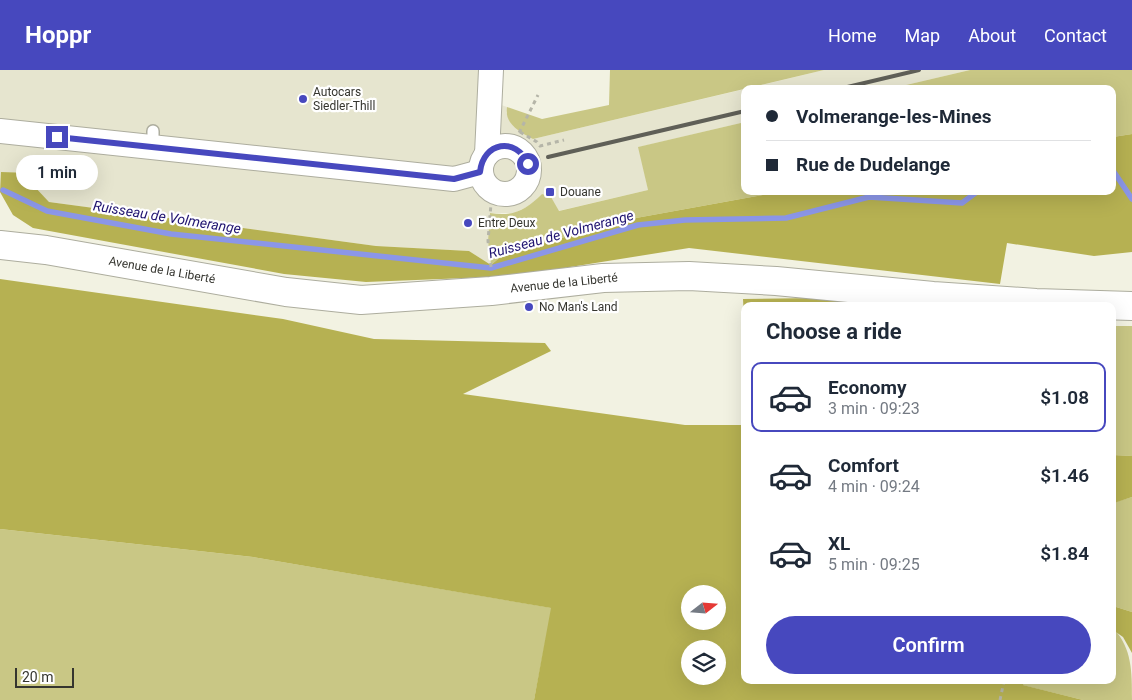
<!DOCTYPE html>
<html lang="en">
<head>
<meta charset="utf-8">
<style>
  :root { --surface:#fff; --page:#f2f2f3; --text:#1f2937; --muted:#747a83; --line:#e0e1e3; --accent:#4748be }
  body { margin:0; font-family:Roboto,sans-serif; background:var(--page); color:var(--text); height:100vh; display:flex; flex-direction:column; font-size:19px; white-space:nowrap }
  * { box-sizing:border-box; margin:0 }
  p { font-size:16px; color:var(--muted) }
  .icon { flex:none; width:28px; height:28px; fill:none; stroke:currentColor; stroke-width:2; stroke-linecap:round; stroke-linejoin:round }
  .map { position:relative; flex:1; overflow:hidden }
  .side { position:absolute; left:741px; top:232px; width:375px; height:382px; display:flex; flex-direction:column; background:var(--surface); border-radius:10px; box-shadow:0 5px 20px #0002 }
  .side>* { flex:none }
  .top-card { position:absolute; left:741px; top:15px; width:375px; height:110px; border-radius:10px; box-shadow:0 5px 20px #0002; display:grid; align-content:center; height:110px; padding:0 25px; background:var(--surface) }
  .needle { width:32px; rotate:73deg }
  .controls { position:absolute; left:681px; top:515px; display:grid; gap:10px }
  .controls a { display:grid; place-items:center; width:45px; height:45px; border-radius:50%; background:var(--surface); box-shadow:0 5px 20px #0002; font-size:25px }
  .scale { position:absolute; left:15px; bottom:12px; width:59px; box-sizing:border-box; padding-left:5px; border:2px solid #35352f; border-top:0; font-size:14px; line-height:18px; white-space:nowrap; color:#35352f; -webkit-text-stroke:4px #fff; paint-order:stroke }
  .end { position:absolute; width:22px; height:22px; margin:-11px; border:6px solid #4748be; background:#fff; box-shadow:0 0 0 2px #fff }
  .from { border-radius:50% }
  .bubble { position:absolute; height:35px; border-radius:18px; background:var(--surface); box-shadow:0 5px 20px #0002; font-size:16px; font-weight:600; line-height:35px; text-align:center }
  .top-card b { display:flex; align-items:center; gap:18px; height:48px; font-size:19px }
  .top-card b+b { border-top:1px solid var(--line) }
  .top-card i { width:12px; height:12px; background:var(--text) }
  ul { padding:0; list-style:none }
  li { display:flex; align-items:center; gap:15px; height:70px; margin:0 10px 8px; padding:0 15px; border:2px solid transparent; border-radius:10px }
  li div { flex:1 }
  li b { display:block; font-size:19px }
  li em { font-style:normal; font-weight:600 }
  li.on { border-color:var(--accent) }
  li>.icon { width:45px; height:45px; stroke-width:1.5 }
  h2 { padding:0 25px; font-size:22px; line-height:60px }
  .primary-button { display:flex; gap:10px; margin-top:auto; padding:10px 25px }
  .primary-button a { flex:1; height:58px; border-radius:30px; background:var(--accent); color:#fff; font-size:20px; font-weight:600; line-height:58px; text-align:center }
  header { display:flex; align-items:center; gap:30px; box-sizing:border-box; height:70px; padding:0 25px; background:var(--accent); color:#fff }
  header strong { font-size:24px }
  nav { display:flex; gap:28px; margin-inline-start:auto; font-size:18px }
  .map>svg:first-child { display:block }
  .built { fill:#e6e5cf }
  .green { fill:#c9c785 }
  .forest { fill:#b6b152; fill-rule:evenodd }
  .lines { fill:none; stroke-linecap:round; stroke-linejoin:round }
  .stream { stroke:#8b96e7; stroke-width:5.5 }
  .lane-casing { stroke:#adad9e; stroke-width:14 }
  .street-casing { stroke:#adad9e; stroke-width:26 }
  .secondary-casing { stroke:#adad9e; stroke-width:30 }
  .path { stroke:#b5b5a8; stroke-width:3; stroke-dasharray:4 4; stroke-linecap:butt }
  .lane { stroke:#fff; stroke-width:11 }
  .street { stroke:#fff; stroke-width:24 }
  .secondary { stroke:#fff; stroke-width:28 }
  .rail { stroke:#5f5f57; stroke-width:4 }
  .route { stroke:#4748be; stroke-width:6 }
  .poi-dot { fill:#4748be; stroke:#fff; stroke-width:2 }
  .labels { text-anchor:middle; stroke-width:4.5; stroke-linejoin:round; paint-order:stroke }
  .poi-label { font-size:12px; fill:#35352f; stroke:#fff; text-anchor:start }
  .street-label { font-size:12px; fill:#35352f; stroke:#fff }
  .water-label { font-size:14px; font-style:italic; fill:#1e126f; stroke:#fff }
</style>
</head>
<body>
<header>
<strong>Hoppr</strong>
<nav><a>Home</a><a>Map</a><a>About</a><a>Contact</a></nav>
</header>
<div class="map">
<svg width="1132" height="630" viewBox="0 0 1132 630">
  <rect width="100%" height="100%" fill="#f2f2e2"/>
  <!-- built -->
  <g class="built">
    <polygon points="0,0 491,0 490,31 507,37 506,43 533,69 745,19 745,52 639,77 648,120 558,141 551,128 542,124 529,136 514,143 490,143 488,171 491,195 469,181 376,176 49,132 34,116 33,103 1,102 0,122"/>
    <polygon points="824,0 970,0 889,19 745,19"/>
  </g>
  <!-- green -->
  <g class="green">
    <path d="M610,0h214l-291,69c-13,-7 -29,-15 -26,-32l35,12 67,-14z"/>
    <polygon points="970,0 1132,0 1132,64 1113,67 1112,19 889,19"/>
    <path d="M745,52v69h39l-148,27 -131,35 -14,12 -3,-24 2,-28c23,4 36,-3 52,-19l9,3 8,14 89,-21 -10,-43z"/>
    <polygon points="1113,256 1132,256 1132,386 1113,385"/>
    <polygon points="1132,427 1132,542 1113,536 1112,433"/>
    <polygon points="0,459 253,487 552,538 534,630 0,630"/>
    <path d="M1114,559c18,20 18,42 18,71h-49l-61,-15 2,-4h88z"/>
  </g>
  <!-- forest -->
  <g class="forest">
    <polygon points="1132,64 1132,182 1094,186 1007,173 1000,214 689,178 514,206 366,212 284,204 33,158 13,145 0,122 1,102 33,103 34,116 49,132 376,176 469,181 491,195 505,183 636,148 784,121 1112,121 1113,67"/>
    <path d="M0,209l283,40 91,20 171,4 6,8 -88,43 222,31h60v256h279l-1,4 60,15h-549l17,-92 -298,-51 -253,-28zM690,524h28v27h-28zM690,579h28v27h-28z"/>
    <polygon points="816,228 894,236 745,236 745,266 743,229"/>
    <polygon points="1113,385 1132,386 1132,427 1114,433"/>
    <polygon points="1113,536 1132,542 1132,583 1123,567 1113,560"/>
  </g>
  <g class="lines">
    <!-- stream -->
    <g class="stream">
      <polyline points="1112,99 1132,129"/>
      <polyline points="3,120 47,141 171,164 491,198 638,155 685,150 786,148 869,127 962,133 978,121"/>
    </g>
    <defs>
      <polyline id="lane" points="153,77 153,61"/>
      <g id="street">
        <polyline points="0,61 454,109 480,102"/>
        <circle cx="505" cy="100" r="24"/>
        <polyline points="487,84 491,0"/>
      </g>
      <polyline id="secondary" points="0,175 46,180 286,222 361,230 491,221 603,208 689,206 776,211 933,226 1036,233 1132,236"/>
    </defs>
    <!-- lane casing -->
    <use href="#lane" class="lane-casing"/>
    <!-- street casing -->
    <use href="#street" class="street-casing"/>
    <!-- secondary casing -->
    <use href="#secondary" class="secondary-casing"/>
    <!-- path -->
    <g class="path">
      <polyline points="520,62 537,72 540,76 564,70"/>
      <polyline points="512,77 538,25"/>
      <polyline points="491,197 488,171 492,121"/>
      <polyline points="1000,630 1004,611"/>
    </g>
    <!-- lane -->
    <use href="#lane" class="lane"/>
    <!-- street -->
    <use href="#street" class="street"/>
    <!-- secondary -->
    <use href="#secondary" class="secondary"/>
    <!-- rail -->
    <g class="rail">
      <polyline points="839,19 919,0"/>
      <polyline points="548,87 745,41"/>
    </g>
  </g>
  <g class="lines">
    <!-- route -->
    <path class="route" d="M57,67l397,42 26,-7c3,-30 36,-36 48,-8"/>
  </g>
  <!-- markers -->
  <g class="poi-dot">
    <circle cx="303" cy="29" r="5"/>
    <rect x="545" y="117" width="10" height="10" rx="2.5"/>
    <circle cx="468" cy="153" r="5"/>
    <circle cx="529" cy="237" r="5"/>
  </g>
  <g class="labels">
    <!-- poi labels -->
    <g class="poi-label">
      <text x="313" y="26">Autocars<tspan x="313" dy="14">Siedler-Thill</tspan></text>
      <text x="560" y="126">Douane</text>
      <text x="478" y="157">Entre Deux</text>
      <text x="539" y="241">No Man's Land</text>
    </g>
    <!-- street labels -->
    <g class="street-label">
      <text transform="translate(162 200) rotate(10)" y="4">Avenue de la Liberté</text>
      <text transform="translate(564 213) rotate(-6)" y="4">Avenue de la Liberté</text>
    </g>
    <!-- water labels -->
    <g class="water-label">
      <text transform="translate(167 147) rotate(9)" y="5">Ruisseau de Volmerange</text>
      <text transform="translate(561 164) rotate(-15)" y="5">Ruisseau de Volmerange</text>
    </g>
  </g>
</svg>
<div class="controls">
<a><svg class="needle" viewBox="-14 -14 28 28"><path d="M0-13l5 13h-10z" fill="#e53935"/><path d="M0 13l5-13h-10z" fill="#747a83"/></svg></a>
<a><svg class="icon" aria-label="layers" viewBox="0 0 24 24"><path d="M12 4l9 5-9 5-9-5zM3 14l9 5 9-5"/></svg></a>
</div>
<div class="scale">20 m</div>
<i class="end from" style="left:528px;top:94px"></i>
<i class="end" style="left:57px;top:67px"></i>
<div class="bubble" style="left:16px;top:85px;width:82px">1 min</div>
<div class="top-card">
<b><i class="from"></i>Volmerange-les-Mines</b>
<b><i></i>Rue de Dudelange</b>
</div>
<section class="side">
<h2>Choose a ride</h2>
<ul>
<li class="on"><svg class="icon" aria-label="car" viewBox="0 0 24 24"><path d="M5 17H2v-5l4-1 3-4h7l3 4 3 1v5h-3M9 17h6M6 11h13"/><circle cx="7" cy="17" r="2"/><circle cx="17" cy="17" r="2"/></svg><div><b>Economy</b><p>3 min · 09:23</p></div><em>$1.08</em></li>
<li><svg class="icon" aria-label="car" viewBox="0 0 24 24"><path d="M5 17H2v-5l4-1 3-4h7l3 4 3 1v5h-3M9 17h6M6 11h13"/><circle cx="7" cy="17" r="2"/><circle cx="17" cy="17" r="2"/></svg><div><b>Comfort</b><p>4 min · 09:24</p></div><em>$1.46</em></li>
<li><svg class="icon" aria-label="car" viewBox="0 0 24 24"><path d="M5 17H2v-5l4-1 3-4h7l3 4 3 1v5h-3M9 17h6M6 11h13"/><circle cx="7" cy="17" r="2"/><circle cx="17" cy="17" r="2"/></svg><div><b>XL</b><p>5 min · 09:25</p></div><em>$1.84</em></li>
</ul>
<div class="primary-button"><a>Confirm</a></div>
</section>
</div>
</body>
</html>
